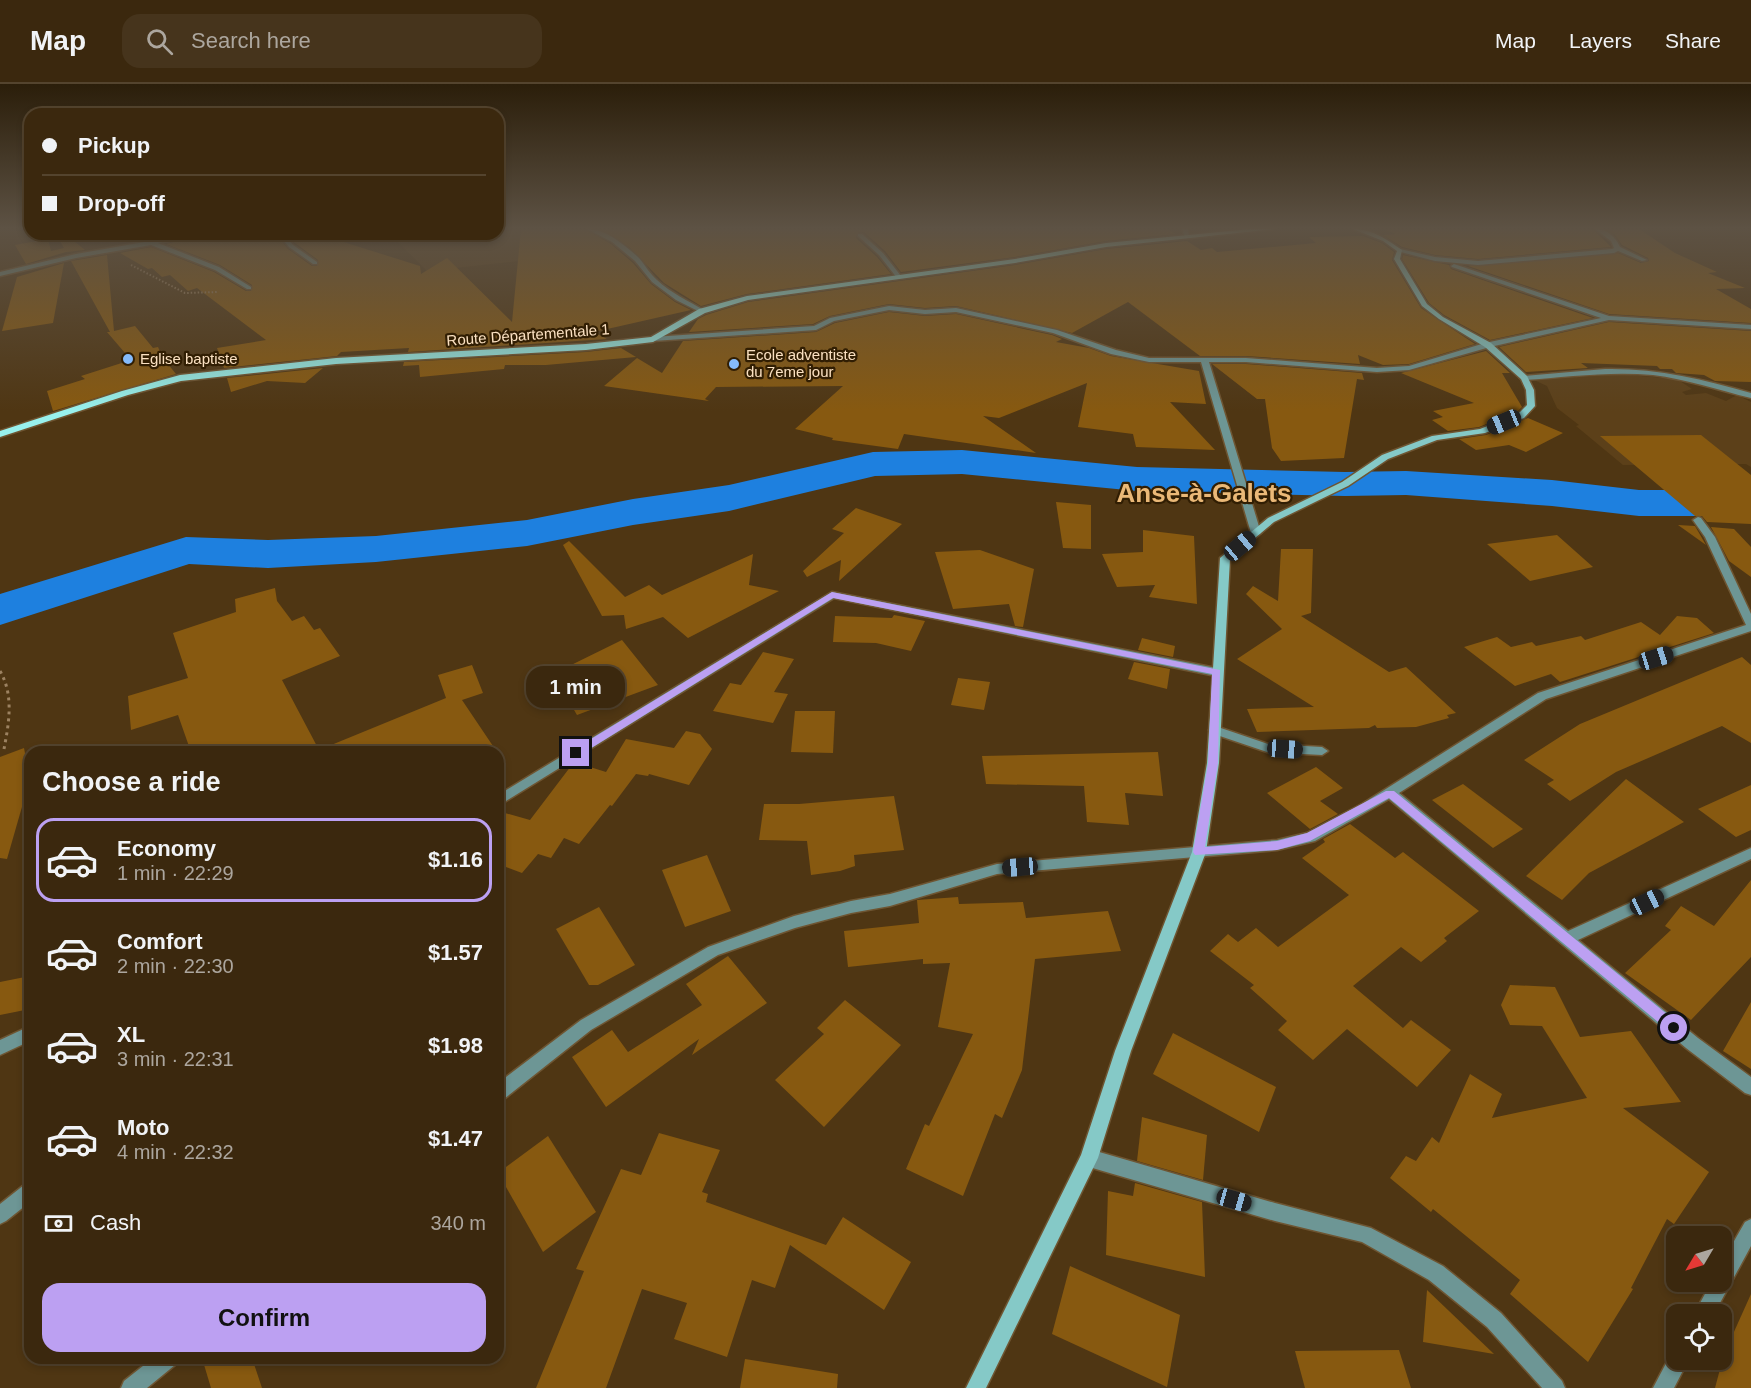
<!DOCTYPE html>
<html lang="en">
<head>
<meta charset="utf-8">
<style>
  :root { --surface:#3b280e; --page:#46341c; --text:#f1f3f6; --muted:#aca69e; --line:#54442e; --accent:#bca0f2 }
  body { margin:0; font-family:Arial,sans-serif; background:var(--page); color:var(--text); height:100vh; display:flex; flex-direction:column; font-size:22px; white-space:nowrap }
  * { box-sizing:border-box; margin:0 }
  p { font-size:20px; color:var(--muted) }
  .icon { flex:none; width:33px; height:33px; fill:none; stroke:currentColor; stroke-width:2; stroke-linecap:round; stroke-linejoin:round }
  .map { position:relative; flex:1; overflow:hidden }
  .sheet { position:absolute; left:24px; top:662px; width:480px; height:618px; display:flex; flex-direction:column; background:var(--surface); border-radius:18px; box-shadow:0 3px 9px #0003,0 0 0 2px var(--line) }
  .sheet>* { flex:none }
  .guide { position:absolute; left:24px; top:24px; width:480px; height:132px; border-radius:18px; box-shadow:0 3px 9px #0003,0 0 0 2px var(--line); display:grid; align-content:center; height:132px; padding:0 18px; background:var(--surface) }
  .needle { width:39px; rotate:232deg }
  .fabs { position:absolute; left:1666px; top:1142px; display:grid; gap:12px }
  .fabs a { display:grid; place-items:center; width:66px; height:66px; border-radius:12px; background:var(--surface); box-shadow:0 3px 9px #0003,0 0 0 2px var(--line); font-size:30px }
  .end { position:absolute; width:27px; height:27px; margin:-14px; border:8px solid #bca0f2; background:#111; box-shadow:0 0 0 3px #111 }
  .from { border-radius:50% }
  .bubble { position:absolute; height:42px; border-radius:18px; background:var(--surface); box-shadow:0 3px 9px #0003,0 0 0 2px var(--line); font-size:20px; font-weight:700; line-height:42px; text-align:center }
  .car { position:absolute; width:18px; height:36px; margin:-18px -9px; border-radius:8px; box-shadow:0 0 4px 2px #0007; background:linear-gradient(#222 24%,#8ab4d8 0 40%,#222 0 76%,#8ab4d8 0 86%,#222 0) }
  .guide b { display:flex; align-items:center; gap:21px; height:57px; font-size:22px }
  .guide b+b { border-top:2px solid var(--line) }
  .guide i { width:15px; height:15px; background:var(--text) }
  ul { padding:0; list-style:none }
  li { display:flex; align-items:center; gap:18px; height:84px; margin:0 12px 9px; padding:0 6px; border:3px solid transparent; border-radius:18px }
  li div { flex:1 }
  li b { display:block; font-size:22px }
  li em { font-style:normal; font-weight:700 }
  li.selected { border-color:var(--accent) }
  li>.icon { width:54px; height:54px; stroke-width:1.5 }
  h2 { padding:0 18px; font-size:27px; line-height:72px }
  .pay { display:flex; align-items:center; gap:15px; height:66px; padding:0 18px; font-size:22px }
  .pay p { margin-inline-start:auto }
  .primary-button { display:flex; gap:12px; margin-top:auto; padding:12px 18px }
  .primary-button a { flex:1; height:69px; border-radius:18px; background:var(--accent); color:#111; font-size:24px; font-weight:700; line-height:69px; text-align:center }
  header { display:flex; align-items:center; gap:36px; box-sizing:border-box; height:84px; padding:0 30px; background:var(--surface); border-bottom:2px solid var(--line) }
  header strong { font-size:28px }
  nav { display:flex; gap:33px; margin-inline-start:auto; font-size:21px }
  .search { width:420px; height:54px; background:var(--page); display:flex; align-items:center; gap:15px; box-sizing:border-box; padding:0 21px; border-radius:18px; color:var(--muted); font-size:22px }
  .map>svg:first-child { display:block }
  .built { fill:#5c4019 }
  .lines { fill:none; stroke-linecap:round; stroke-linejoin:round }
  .river { fill:#1e80df; fill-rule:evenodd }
  .building { fill:#875910 }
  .street-casing { stroke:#6e5532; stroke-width:3 }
  .secondary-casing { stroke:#6e5532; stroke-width:3 }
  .primary-casing { stroke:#6e5532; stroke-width:3 }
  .path-far1 { stroke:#9c8261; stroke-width:2; stroke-dasharray:1.5 2; stroke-linecap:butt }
  .path { stroke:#9c8261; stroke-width:3; stroke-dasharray:3 4; stroke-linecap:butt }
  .street { fill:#6d9695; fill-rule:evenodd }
  .secondary { fill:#85c9c7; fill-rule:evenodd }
  .primary { fill:#98f1ed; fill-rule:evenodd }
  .route { fill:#bca0f2 }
  .poi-dot { fill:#85bbfb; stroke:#311e03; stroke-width:2 }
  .labels { text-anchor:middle; stroke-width:4.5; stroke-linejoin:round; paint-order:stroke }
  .far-street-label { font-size:15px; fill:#fbe1c2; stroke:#311e03 }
  .far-poi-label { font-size:15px; fill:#fbe1c2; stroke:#311e03; text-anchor:start }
  .far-town-label { font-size:26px; font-weight:bold; fill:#eab877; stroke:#311e03 }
</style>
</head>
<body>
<header>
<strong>Map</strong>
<div class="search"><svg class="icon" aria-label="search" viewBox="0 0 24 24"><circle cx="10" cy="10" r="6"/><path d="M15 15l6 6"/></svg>Search here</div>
<nav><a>Map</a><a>Layers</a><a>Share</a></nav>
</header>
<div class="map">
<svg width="1751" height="1304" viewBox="0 0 1751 1304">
  <rect width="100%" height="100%" fill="#4f3613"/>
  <!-- built -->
  <g class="built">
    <polygon points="498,145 581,145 608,158 519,177 427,187 390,150 498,150"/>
    <polygon points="1617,290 1677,295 1692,305 1682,308 1686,311 1706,309 1726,317 1737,311 1751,318 1751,383 1746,380 1623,381 1576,342 1579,341 1557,324 1547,302 1534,296"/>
  </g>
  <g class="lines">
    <!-- river -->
    <polygon class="river" points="962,366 1137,383 1345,388 1406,387 1552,396 1639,406 1751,406 1751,432 1639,432 1552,422 1406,411 1345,412 1137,407 962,390 875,392 729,427 633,441 527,462 376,478 268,484 189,480 0,541 0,510 186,453 268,456 376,452 527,436 633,415 729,401 873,368"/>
  </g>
  <!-- building -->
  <g class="building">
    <polygon points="521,145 585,145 611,160 633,179 651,200 675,218 691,226 594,248 607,255 408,268 409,264 341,268 337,272 224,284 217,264 266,256 197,204 188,207 170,191 162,193 152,184 148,185 120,169 151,163 214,188 246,207 251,207 252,201 220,181 166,160 205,150 276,150 288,165 312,182 317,182 318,176 295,159 287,150 318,150 420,182 421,190 447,174 512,238"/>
    <polygon points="600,145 1167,145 1176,150 1106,157 1015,173 901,188 885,167 864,148 858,148 856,154 877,173 891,190 747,210 701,222 664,199 629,163"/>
    <polygon points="1383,145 1593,145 1611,163 1478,175 1435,171 1402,163 1383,151 1396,150"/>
    <polygon points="1606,145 1639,145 1675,169 1717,188 1708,189 1745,204 1716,205 1751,225 1751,239 1609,230 1468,182 1618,169 1641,179 1649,177 1648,174 1622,161 1615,151"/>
    <polygon points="56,150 65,150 85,166 66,168 26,180 15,161 48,155 51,167 64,164"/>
    <polygon points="1363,152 1382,159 1394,168 1392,176 1421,224 1475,260 1409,280 1383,281 1358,271 1360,280 1246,272 1200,272 1128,218 1072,249 956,222 925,224 889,220 830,232 813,240 689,248 698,235 706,231 748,218 1015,181 1106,165 1187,157 1201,166 1212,164 1217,168 1316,159 1309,153"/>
    <polygon points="107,171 114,247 135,242 153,264 158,263 163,274 176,290 53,327 47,307 85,295 81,292 131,276 107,248 110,248 71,177"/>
    <polygon points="1403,171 1449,181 1451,185 1593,234 1490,256 1444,231 1429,219 1402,175"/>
    <polygon points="64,179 53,239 2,247 17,193"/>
    <polygon points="889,228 925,232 956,230 1052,251 1062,255 1056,258 1089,264 1111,272 1199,287 1206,320 1170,318 1215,366 1136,363 1133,350 1078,343 1087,299 999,334 983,332 1036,369 904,350 898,365 832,356 833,354 795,345 843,302 716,303 705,315 709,317 604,302 637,274 662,289 683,257 816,248 835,239"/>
    <polygon points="1609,238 1751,247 1751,298 1715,297 1704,291 1676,289 1672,285 1660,285 1657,282 1581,279 1588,284 1526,288 1499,263"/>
    <polygon points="621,264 636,273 546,281 505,281 504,285 420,293 419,281 403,282 404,278 586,268"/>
    <polygon points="1486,267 1510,289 1502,289 1522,323 1517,328 1479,343 1448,347 1432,336 1443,333 1433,327 1474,319 1401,289"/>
    <polygon points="1212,280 1246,280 1362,289 1364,296 1357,295 1344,374 1281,377 1272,364 1265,315 1257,315"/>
    <polygon points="323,284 305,299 267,297 231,308 227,294"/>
    <polygon points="1528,334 1563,349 1526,368 1509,361 1476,366 1459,355 1486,351"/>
    <polygon points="1701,351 1751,391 1751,440 1707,438 1702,432 1695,432 1600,352"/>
    <polygon points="1056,418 1091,421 1091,465 1063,464"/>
    <polygon points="856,424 902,440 839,497 841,476 807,493 803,487 844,449 832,445"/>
    <polygon points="1678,441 1695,442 1706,461"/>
    <polygon points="1711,443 1734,445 1751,463 1751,493 1729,477"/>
    <polygon points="1143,446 1194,452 1197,520 1149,513 1155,501 1117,503 1102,470 1143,468"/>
    <polygon points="1557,451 1593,483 1530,497 1487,460"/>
    <polygon points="569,457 625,513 649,501 662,511 753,470 749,501 779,507 688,554 663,533 626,545 624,531 602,532 563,461"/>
    <polygon points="1281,465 1313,465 1311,529 1301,532 1389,588 1406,583 1456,629 1447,631 1449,634 1416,643 1377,644 1375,641 1369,644 1257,648 1247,625 1314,623 1237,575 1282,545 1246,510 1253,502 1278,517"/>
    <polygon points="980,466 1034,485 1023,543 1015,542 1009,520 953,525 935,468"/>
    <polygon points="275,504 277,517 292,537 304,532 314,546 320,544 340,572 282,596 319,666 446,614 438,591 472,581 483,609 462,616 497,668 191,668 178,631 131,646 128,612 188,594 173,549 236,528 235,515"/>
    <polygon points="894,531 925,537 911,567 876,559 833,558 835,532 892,534"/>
    <polygon points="1677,532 1697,534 1714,549 1560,598 1551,590 1515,602 1464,563 1497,553 1511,563 1532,558 1536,562 1581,552 1585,556 1641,538 1660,551"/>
    <polygon points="1142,554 1175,562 1173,573 1138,566"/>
    <polygon points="622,556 658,601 577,631 561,604 576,598 563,585"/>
    <polygon points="763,568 794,575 774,608 788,610 773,639 713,627 730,599 741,601"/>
    <polygon points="1742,573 1751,581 1751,659 1722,642 1616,688 1570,717 1547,700 1554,696 1524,676 1580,640"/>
    <polygon points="1134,578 1170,585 1167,605 1128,595"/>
    <polygon points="958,594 990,598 984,626 951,621"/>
    <polygon points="795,627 835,627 833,669 791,668"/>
    <polygon points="686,647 700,650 712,665 689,701 649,690 648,692 636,690 612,722 610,721 579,760 564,754 551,774 538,770 522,789 498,780 498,727 530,736 574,678 606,688 626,655 674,664"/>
    <polygon points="24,664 30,695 7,775 0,774 0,673"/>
    <polygon points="1158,668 1163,712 1125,709 1129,741 1087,738 1084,702 986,700 982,672"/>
    <polygon points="1316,683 1343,704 1320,717 1338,730 1310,745 1267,709"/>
    <polygon points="1626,695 1684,738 1589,789 1562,816 1526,792"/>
    <polygon points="1463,700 1523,745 1493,764 1432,716"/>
    <polygon points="1751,701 1751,746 1736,753 1698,725"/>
    <polygon points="894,712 904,766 854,771 855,782 840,787 811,791 807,757 759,756 764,720 799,720"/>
    <polygon points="1350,740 1395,774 1403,768 1479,827 1444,854 1447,857 1421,878 1401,863 1353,902 1403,944 1411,936 1451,966 1417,1003 1347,945 1313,976 1278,946 1287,937 1250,904 1254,901 1210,867 1228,850 1238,858 1256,844 1278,863 1349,811 1302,774 1325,758 1323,755"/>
    <polygon points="707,771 731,827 685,843 662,786"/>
    <polygon points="1751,796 1751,873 1691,936 1625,889 1671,846 1665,842 1681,822 1714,842"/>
    <polygon points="958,813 959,820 1023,818 1026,834 1108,827 1121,867 1035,875 1022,986 1002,1034 995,1030 963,1112 906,1085 925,1040 929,1042 973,950 938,943 950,879 923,880 923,875 848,883 844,847 919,839 917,816"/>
    <polygon points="599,823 635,881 598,901 589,901 556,845"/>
    <polygon points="728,872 767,919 692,971 699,955 606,1023 572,973 612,946 628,968 702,921 686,900"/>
    <polygon points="30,892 30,925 0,931 0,898"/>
    <polygon points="1510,901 1555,903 1580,953 1631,947 1681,1018 1623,1024 1709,1088 1674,1140 1667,1135 1631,1204 1633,1205 1588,1278 1510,1210 1520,1196 1433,1125 1431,1128 1390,1094 1406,1072 1416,1077 1432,1053 1439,1059 1470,990 1502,1010 1492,1034 1587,1014 1542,942 1510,941 1501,921"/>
    <polygon points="845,916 901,961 824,1043 775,996 824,950 817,944"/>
    <polygon points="1751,918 1751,985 1723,967"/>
    <polygon points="1173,949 1276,1003 1259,1048 1153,990"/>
    <polygon points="1142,1033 1207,1051 1203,1096 1137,1077"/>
    <polygon points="659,1049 720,1066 702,1108 708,1110 706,1118 826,1161 843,1133 911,1178 884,1226 790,1161 775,1204 752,1196 727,1273 674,1255 687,1219 642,1205 606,1304 536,1304 584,1187 576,1185 621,1085 641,1091"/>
    <polygon points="548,1052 596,1128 543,1168 498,1089"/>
    <polygon points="1135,1099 1202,1118 1205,1193 1106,1171 1108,1107 1133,1112"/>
    <polygon points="1070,1182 1180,1231 1167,1303 1052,1250"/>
    <polygon points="1427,1206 1494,1270 1423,1258"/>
    <polygon points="1751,1210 1751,1304 1715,1304 1724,1270"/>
    <polygon points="1399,1266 1411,1304 1305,1304 1295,1267"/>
    <polygon points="202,1274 252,1274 262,1304 211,1304"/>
    <polygon points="745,1275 838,1290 837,1304 740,1304"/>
  </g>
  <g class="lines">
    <defs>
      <g id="street">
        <path d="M587,145c18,-1 39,17 52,29 6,7 11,16 18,22 14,13 31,21 47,30v2h-4l-24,-12 -24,-18 -17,-21 -23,-19z"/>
        <polygon points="1182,145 1188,145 1189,153 1185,153"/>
        <path d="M1595,145c11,-1 21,8 25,18l27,13 -5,1 -24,-10 -4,2 -136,12 -43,-4 -38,-10 3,-2 35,8 43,4 134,-12 2,-1 -3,-7z"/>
        <polygon points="190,150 203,150 158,159 219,183 251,203 251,205 247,205 215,186 151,161 76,174 0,192 0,188 76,170"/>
        <polygon points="278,150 284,150 293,161 317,178 317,180 313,180 289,163"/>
        <polygon points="858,150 862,150 883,169 901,192 901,194 897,194 879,171 858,152"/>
        <polygon points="1454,180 1609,232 1751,241 1751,245 1609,236 1490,263 1409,286 1377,288 1246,278 1209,278 1261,449 1256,452 1251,449 1201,278 1149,278 1111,270 1053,249 956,228 925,230 889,226 834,237 816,246 653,257 649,255 653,253 814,242 830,234 889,222 925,226 956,224 1057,246 1116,266 1149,274 1246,274 1377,284 1409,282 1485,259 1601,234 1452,183 1451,182"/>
        <path d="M1605,285c50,-1 98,10 146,24v5c-33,-8 -65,-19 -98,-23 -43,-4 -86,2 -129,5l-4,-2 4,-2z"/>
        <polygon points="1698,433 1701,434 1715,453 1751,530 1751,547 1546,615 1399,709 1568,847 1751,764 1751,775 1578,856 1698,954 1751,993 1751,1011 1745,1009 1686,964 1389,715 1315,757 1277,766 997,790 890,822 851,829 795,844 718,871 591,946 504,1015 498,1017 498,999 581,936 708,863 794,832 851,817 890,810 997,780 1277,756 1307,749 1362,720 1538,609 1746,541 1705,453 1693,436"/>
        <polygon points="832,508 1216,584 1222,588 1216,592 834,514 498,722 498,711"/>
        <polygon points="1215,642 1268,660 1322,663 1328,667 1322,671 1267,668 1211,649 1209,646"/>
        <polygon points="30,942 30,957 0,971 0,956"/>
        <polygon points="1089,1065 1275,1119 1371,1144 1443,1182 1501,1229 1562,1297 1565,1304 1542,1304 1487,1243 1429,1196 1362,1158 1275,1137 1089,1083 1083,1080 1080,1074 1083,1068"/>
        <polygon points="30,1098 30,1118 6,1137 0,1140 0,1120 24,1101"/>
        <polygon points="1751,1135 1751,1162 1714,1230 1694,1230 1712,1197 1722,1197 1722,1178 1745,1138"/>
        <polygon points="1677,1266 1677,1275 1689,1275 1674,1304 1653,1304 1672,1268"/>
        <polygon points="153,1274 178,1274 175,1281 147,1304 121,1304 124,1297"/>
      </g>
      <path id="secondary" d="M1353,145c18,-1 35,11 49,21l-2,9 27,45 16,13 48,26 36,33 7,14 1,16 -11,12 -39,15 -48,7 -49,19 -40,27 -74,36 -44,37 -11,204 -13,89 -75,199 -33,107 -112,230h-20l115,-233 34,-104 77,-199 15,-89 13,-205 48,-40 74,-36 40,-27 50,-19 48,-7 38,-15 9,-9 -1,-15 -5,-11 -36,-32 -46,-28 -17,-13 -28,-47 3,-8 -14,-10z"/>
      <polygon id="primary" points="1250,145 1274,145 1106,163 1015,179 748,216 705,229 653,258 586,266 336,280 181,297 128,311 0,353 0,347 122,307 180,291 336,274 586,260 651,253 699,225 747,212 1015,175 1106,159"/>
    </defs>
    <!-- street casing -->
    <use href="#street" class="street-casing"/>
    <!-- secondary casing -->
    <use href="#secondary" class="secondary-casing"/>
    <!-- primary casing -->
    <use href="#primary" class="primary-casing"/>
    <!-- path-far1 -->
    <polyline class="path-far1" points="131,181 185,209 218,208"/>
    <!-- path -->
    <path class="path" d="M0,587c14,24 9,52 4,78"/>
    <!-- street -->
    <use href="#street" class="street"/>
    <!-- secondary -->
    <use href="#secondary" class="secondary"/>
    <!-- primary -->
    <use href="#primary" class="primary"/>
  </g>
  <!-- sky -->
  <linearGradient id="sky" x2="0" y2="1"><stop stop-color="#2b1e0a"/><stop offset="0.44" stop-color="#5d5244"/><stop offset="1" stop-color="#5d5244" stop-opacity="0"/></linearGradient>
  <rect width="1751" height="327" fill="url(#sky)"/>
  <!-- route -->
  <polygon class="route" points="832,508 1220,586 1218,679 1205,763 1277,757 1307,749 1386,707 1394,707 1679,940 1680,944 1679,948 1670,948 1389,714 1310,757 1277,766 1195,771 1193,768 1208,679 1212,590 833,514 580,671 573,671 573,666"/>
  <!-- markers -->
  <g class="poi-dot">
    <circle cx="128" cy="275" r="6"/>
    <circle cx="734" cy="280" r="6"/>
  </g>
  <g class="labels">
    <!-- far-street labels -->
    <g class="far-street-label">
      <text transform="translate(528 251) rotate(-4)" y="5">Route Départementale 1</text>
    </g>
    <!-- far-poi labels -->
    <g class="far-poi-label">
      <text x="746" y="276">Ecole adventiste<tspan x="746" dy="17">du 7eme jour</tspan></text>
      <text x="140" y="280">Eglise baptiste</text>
    </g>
    <!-- far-town labels -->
    <g class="far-town-label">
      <text x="1204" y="418">Anse-à-Galets</text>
    </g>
  </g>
</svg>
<div class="fabs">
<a><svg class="needle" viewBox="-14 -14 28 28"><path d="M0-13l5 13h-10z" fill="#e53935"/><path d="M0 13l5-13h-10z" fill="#aca69e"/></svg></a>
<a><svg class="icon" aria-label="locate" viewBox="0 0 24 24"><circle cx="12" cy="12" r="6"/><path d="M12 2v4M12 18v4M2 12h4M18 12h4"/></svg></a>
</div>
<i class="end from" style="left:1674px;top:944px"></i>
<i class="end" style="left:576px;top:669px"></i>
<div class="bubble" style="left:526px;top:582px;width:99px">1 min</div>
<i class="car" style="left:1504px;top:338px;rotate:248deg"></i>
<i class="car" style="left:1240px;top:462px;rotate:50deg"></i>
<i class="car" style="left:1656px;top:574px;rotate:73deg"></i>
<i class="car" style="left:1285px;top:665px;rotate:94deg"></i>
<i class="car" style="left:1020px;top:783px;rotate:265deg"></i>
<i class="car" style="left:1647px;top:818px;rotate:65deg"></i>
<i class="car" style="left:1234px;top:1116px;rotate:106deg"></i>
<div class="guide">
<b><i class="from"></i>Pickup</b>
<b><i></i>Drop-off</b>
</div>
<section class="sheet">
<h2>Choose a ride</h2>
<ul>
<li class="selected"><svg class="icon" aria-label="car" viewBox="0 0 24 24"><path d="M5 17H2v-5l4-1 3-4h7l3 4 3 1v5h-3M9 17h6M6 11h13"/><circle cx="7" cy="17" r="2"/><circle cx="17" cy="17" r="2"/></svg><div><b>Economy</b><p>1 min · 22:29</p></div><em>$1.16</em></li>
<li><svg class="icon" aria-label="car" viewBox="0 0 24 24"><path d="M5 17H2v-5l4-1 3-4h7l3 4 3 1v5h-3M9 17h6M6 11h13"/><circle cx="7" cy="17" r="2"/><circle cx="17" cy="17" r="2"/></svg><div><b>Comfort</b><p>2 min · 22:30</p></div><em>$1.57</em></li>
<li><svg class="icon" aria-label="car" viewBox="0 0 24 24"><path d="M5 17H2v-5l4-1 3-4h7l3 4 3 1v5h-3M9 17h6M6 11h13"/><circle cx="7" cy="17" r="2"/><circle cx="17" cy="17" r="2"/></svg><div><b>XL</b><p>3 min · 22:31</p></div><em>$1.98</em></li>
<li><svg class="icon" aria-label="car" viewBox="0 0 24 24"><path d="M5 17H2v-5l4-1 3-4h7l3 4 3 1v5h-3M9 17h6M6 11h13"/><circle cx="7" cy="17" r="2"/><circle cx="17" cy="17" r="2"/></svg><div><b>Moto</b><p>4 min · 22:32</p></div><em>$1.47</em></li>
</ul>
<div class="pay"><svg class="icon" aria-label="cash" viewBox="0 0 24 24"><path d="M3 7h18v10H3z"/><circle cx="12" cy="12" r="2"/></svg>Cash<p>340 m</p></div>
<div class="primary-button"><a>Confirm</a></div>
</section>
</div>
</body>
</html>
